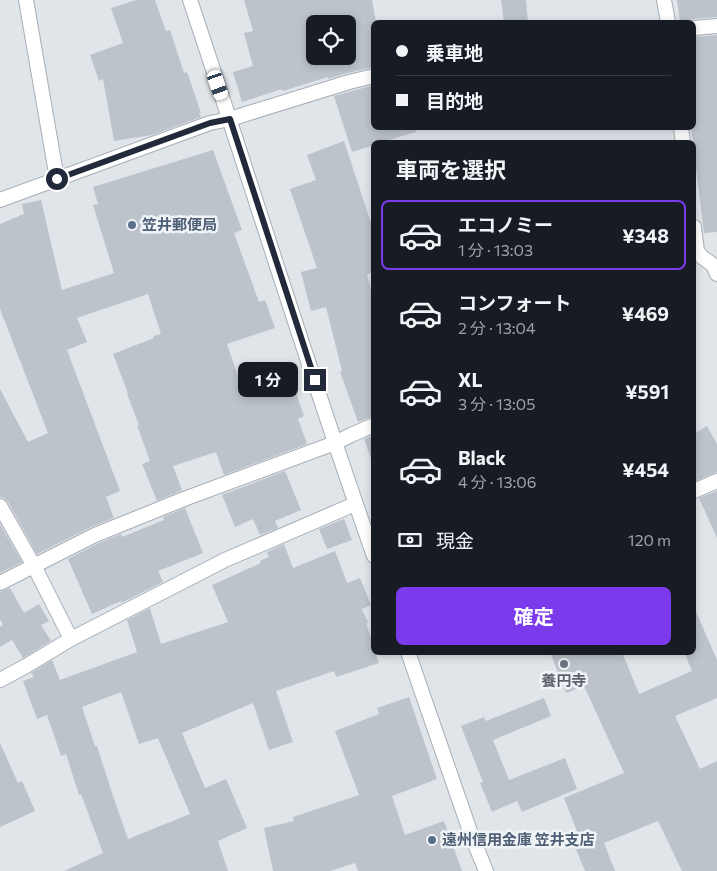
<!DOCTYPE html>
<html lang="ja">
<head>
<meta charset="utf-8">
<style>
  :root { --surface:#171b24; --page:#242831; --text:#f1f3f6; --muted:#9ea1a6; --line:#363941; --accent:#7c3aed }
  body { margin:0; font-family:Commissioner,"Noto Sans JP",sans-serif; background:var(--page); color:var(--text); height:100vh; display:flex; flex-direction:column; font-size:19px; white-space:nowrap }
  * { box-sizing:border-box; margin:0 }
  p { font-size:16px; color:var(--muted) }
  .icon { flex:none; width:28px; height:28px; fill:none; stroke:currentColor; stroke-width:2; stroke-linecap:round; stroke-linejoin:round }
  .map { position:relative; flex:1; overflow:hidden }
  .sheet { position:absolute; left:371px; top:140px; width:325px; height:515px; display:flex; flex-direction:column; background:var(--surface); border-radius:8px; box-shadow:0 2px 8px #0003 }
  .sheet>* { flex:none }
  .banner { position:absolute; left:371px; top:20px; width:325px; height:110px; border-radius:8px; box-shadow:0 2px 8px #0003; display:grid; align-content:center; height:110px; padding:0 25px; background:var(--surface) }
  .controls { position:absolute; left:306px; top:15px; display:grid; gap:10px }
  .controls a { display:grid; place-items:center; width:50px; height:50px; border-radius:8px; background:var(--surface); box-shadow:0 2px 8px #0003; font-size:25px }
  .end { position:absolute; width:22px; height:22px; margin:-11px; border:6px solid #22293a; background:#fff; box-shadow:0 0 0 2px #fff }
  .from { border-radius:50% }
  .bubble { position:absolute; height:35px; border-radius:8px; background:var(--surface); box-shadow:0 2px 8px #0003; font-size:16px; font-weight:700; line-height:35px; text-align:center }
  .car { position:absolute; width:15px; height:30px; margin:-15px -8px; border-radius:6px; box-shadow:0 0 4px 1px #0007; background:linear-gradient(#fff 24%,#345 0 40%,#fff 0 76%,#345 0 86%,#fff 0) }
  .banner b { display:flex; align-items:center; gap:18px; height:48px; font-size:19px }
  .banner b+b { border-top:1px solid var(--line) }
  .banner i { width:12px; height:12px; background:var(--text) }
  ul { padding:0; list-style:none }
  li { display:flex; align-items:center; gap:15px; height:70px; margin:0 10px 8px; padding:0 15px; border:2px solid transparent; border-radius:8px }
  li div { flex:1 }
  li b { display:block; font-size:19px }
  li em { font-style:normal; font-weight:700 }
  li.on { border-color:var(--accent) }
  li>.icon { width:45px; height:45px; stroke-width:1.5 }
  h2 { padding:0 25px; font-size:22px; line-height:60px }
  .pay { display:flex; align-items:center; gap:12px; height:55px; padding:0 25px; font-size:19px }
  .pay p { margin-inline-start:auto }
  .action { display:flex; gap:10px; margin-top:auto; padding:10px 25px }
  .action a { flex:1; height:58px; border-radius:8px; background:var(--accent); color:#fff; font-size:20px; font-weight:700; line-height:58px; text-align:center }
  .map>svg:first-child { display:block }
  .building { fill:#bdc3cb; fill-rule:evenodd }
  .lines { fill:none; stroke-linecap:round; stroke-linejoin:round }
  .minor-casing { stroke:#a7adb5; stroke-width:16 }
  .tertiary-casing { stroke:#a7adb5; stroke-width:16 }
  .minor { stroke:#fff; stroke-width:14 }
  .tertiary { stroke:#fff; stroke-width:14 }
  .route { stroke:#22293a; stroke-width:6 }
  .service-dot { fill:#5c6f8a; stroke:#f1f4f7; stroke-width:2 }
  .worship-dot { fill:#6b7280; stroke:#f1f4f7; stroke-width:2 }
  .labels { text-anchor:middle; stroke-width:5; stroke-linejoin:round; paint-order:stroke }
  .service-label { font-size:15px; font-weight:bold; fill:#4e5e75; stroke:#f1f4f7; text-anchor:start }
  .worship-label { font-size:15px; font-weight:bold; fill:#5b616d; stroke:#f1f4f7 }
</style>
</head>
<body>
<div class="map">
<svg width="717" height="871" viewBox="0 0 717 871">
  <rect width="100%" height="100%" fill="#e0e5ea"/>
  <!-- building -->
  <g class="building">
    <polygon points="136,0 155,0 166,31 170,30 184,73 187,72 201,113 199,113 201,117 152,135 114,141 103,79 99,81 90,55 123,43 111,8"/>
    <path d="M244,0h128l4,22h-2v45l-27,6 -19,6v-2l-45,14 -1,-2 -40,13 -9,-30 20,-6 -9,-33 9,-2zM315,24h33v32h-33z"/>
    <polygon points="501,0 526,0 528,22 504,22"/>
    <polygon points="677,0 717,0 717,17 693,19 689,21 680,22"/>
    <polygon points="717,35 717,232 704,233 691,128 694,128 694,74 696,74 694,53 694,37"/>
    <polygon points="374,85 374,128 415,128 416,132 382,142 374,142 374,145 352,152 334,96"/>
    <polygon points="344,141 374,232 374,272 367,274 374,302 374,416 358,422 340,372 342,371 326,307 311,311 301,272 317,268 290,189 316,180 307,155"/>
    <polygon points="213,150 242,230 234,233 259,302 265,300 275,328 227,344 241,385 262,378 262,379 286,371 293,391 295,390 304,416 298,419 307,444 224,475 216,452 173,466 182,490 157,501 142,464 150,461 137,425 139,425 127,394 128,393 113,354 154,338 153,336 161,334 148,294 77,318 87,342 67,350 120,491 106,497 114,518 91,527 37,554 8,502 4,498 0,497 0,389 28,442 48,433 0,309 0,224 24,214 22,204 41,200 62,290 114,273 93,205 98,204 93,187"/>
    <polygon points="707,426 717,444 717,472 694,482 694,434"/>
    <polygon points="374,435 374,458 371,459 364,439"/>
    <polygon points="285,471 301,510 275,521 278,528 260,535 253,519 235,527 222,495"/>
    <polygon points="717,491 717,538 699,498"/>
    <polygon points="185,508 203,553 158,571 163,582 121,603 121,601 92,614 68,559 99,543 121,534 122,537 164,520 163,517"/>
    <polygon points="344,519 352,540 327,549 319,529"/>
    <polygon points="0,524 22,562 0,573"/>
    <path d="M284,544l9,24 42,-17 12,32 13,-5 11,27 -9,4 6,14h-2l8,24v5h1l4,11 -43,14 -2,-6 -58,20 17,51 -24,8 -16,-47 -71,30 23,55 21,-9 21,49 -29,13 10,30h-164l39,-18 -22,-59 -2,1 -13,-41 -5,2 -14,-41 -10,4 -14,-38 11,-4 -3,-4 21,-13 8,20 77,-28 -10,-32 23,-12 11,36 67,-22 -16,-37 49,-22 -1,-2 9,-4 -2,-5zM121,692l18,52 19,-6 32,76 -62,25 -15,-43 -16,-50h-2l-13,-39z"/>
    <polygon points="10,588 24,613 39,604 49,621 41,625 51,641 23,658 12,640 0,647 0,627 3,625 0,619 0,592"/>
    <polygon points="694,607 717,660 717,698 675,716 700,769 717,761 717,871 682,871 658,821 604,843 615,871 585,871 573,842 580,839 564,798 624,773 584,686 566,693 550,652 622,652 639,694 692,671 684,652 694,652"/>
    <polygon points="409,697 437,779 392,796 405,835 444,821 462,871 358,871 355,863 330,871 273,871 264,828 294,821 293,817 359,795 335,731 379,714 377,708"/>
    <polygon points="544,698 551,716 493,740 509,780 565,758 577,789 522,812 517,801 492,812 480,783 483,782 461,726 484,717 486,721"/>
    <polygon points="0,743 18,783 22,781 35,811 0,827"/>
  </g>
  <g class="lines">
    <defs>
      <g id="minor">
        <polyline points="26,0 57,179"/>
        <polyline points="664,0 668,22"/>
        <polyline points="694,28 717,26"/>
        <polyline points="681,128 683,142"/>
        <polyline points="0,200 210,123 230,119 349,82 374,76"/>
        <polyline points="694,227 697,251 702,257 713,265 717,274"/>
        <polyline points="694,491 717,481"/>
        <polyline points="0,506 34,566 71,639"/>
        <polyline points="0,583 95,535 184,499 335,443 351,435 374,425"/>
        <polyline points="0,680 26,666 71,639 225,560 355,504"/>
      </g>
      <g id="tertiary">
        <path d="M190,0c62,185 119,372 184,556"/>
        <polyline points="408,652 472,837 486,871"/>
      </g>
    </defs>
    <!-- minor casing -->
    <use href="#minor" class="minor-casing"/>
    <!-- tertiary casing -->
    <use href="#tertiary" class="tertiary-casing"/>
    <!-- minor -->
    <use href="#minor" class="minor"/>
    <!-- tertiary -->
    <use href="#tertiary" class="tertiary"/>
  </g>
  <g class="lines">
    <!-- route -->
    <polyline class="route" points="57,179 210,123 230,119 315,380"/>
  </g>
  <!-- markers -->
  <g class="service-dot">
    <circle cx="132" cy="225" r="5"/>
    <circle cx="432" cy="840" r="5"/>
  </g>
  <circle class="worship-dot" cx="564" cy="664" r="5"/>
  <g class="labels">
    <!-- service labels -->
    <g class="service-label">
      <text x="142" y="230">笠井郵便局</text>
      <text x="442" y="845">遠州信用金庫 笠井支店</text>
    </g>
    <!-- worship labels -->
    <g class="worship-label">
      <text x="564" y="686">養円寺</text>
    </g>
  </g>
</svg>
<div class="controls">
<a><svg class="icon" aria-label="locate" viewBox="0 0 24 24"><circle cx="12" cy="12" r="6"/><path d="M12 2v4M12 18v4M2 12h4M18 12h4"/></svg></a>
</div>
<i class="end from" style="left:57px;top:179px"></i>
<i class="end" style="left:315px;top:380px"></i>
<div class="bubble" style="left:238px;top:362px;width:60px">1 分</div>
<i class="car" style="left:218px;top:85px;rotate:161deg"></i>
<div class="banner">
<b><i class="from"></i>乗車地</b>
<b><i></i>目的地</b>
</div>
<section class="sheet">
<h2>車両を選択</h2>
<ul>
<li class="on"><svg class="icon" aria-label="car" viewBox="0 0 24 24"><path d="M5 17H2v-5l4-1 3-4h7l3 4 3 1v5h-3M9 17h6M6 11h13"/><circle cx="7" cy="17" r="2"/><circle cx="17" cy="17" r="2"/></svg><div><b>エコノミー</b><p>1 分 · 13:03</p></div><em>¥348</em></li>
<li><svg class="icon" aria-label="car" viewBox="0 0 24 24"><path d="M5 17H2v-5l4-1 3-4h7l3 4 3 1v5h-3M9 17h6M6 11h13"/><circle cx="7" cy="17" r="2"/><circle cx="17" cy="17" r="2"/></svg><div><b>コンフォート</b><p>2 分 · 13:04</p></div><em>¥469</em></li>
<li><svg class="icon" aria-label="car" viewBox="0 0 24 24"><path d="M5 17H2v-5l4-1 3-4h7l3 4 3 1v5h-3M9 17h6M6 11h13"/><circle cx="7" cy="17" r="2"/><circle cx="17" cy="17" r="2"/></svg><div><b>XL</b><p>3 分 · 13:05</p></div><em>¥591</em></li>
<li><svg class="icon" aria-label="car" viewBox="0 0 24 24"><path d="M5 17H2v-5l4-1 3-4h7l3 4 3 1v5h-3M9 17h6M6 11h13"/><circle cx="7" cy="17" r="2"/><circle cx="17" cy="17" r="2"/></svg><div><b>Black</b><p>4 分 · 13:06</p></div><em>¥454</em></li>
</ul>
<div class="pay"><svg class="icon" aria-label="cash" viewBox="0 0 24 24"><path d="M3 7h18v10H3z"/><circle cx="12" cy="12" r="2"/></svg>現金<p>120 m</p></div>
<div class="action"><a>確定</a></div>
</section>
</div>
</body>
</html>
